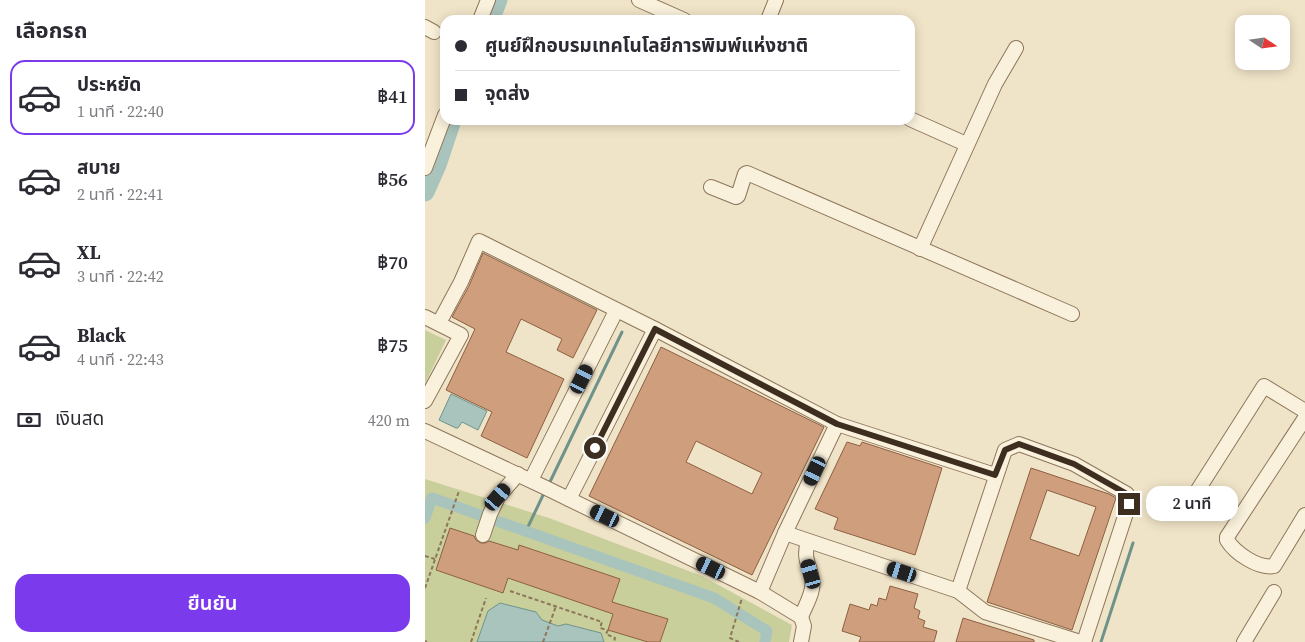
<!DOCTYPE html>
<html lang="th">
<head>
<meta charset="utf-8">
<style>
  :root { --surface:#fff; --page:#f7f7f7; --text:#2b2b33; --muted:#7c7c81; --line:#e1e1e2; --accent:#7c3aed }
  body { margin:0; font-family:"Source Serif 4","Noto Sans Thai",serif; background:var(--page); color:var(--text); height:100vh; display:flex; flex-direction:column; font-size:19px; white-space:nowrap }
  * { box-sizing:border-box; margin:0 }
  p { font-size:16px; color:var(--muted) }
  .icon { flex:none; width:28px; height:28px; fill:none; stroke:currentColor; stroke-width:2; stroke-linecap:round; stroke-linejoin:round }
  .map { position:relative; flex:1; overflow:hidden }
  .details { display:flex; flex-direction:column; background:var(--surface); width:425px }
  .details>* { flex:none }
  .banner { position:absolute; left:15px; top:15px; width:475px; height:110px; border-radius:15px; box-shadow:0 2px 12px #0003; display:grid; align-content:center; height:110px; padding:0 15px; background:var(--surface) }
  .needle { width:32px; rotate:103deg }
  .tools { position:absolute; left:810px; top:15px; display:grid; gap:10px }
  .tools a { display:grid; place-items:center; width:55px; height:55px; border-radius:10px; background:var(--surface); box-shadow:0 2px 12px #0003; font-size:25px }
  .end { position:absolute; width:22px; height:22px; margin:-11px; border:6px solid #3d2e20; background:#fff; box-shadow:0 0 0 2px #fff }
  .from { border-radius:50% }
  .bubble { position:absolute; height:35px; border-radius:15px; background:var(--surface); box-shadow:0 2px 12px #0003; font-size:16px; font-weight:600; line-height:35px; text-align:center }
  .car { position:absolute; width:15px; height:30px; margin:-15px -8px; border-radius:6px; box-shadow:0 0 4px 1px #0007; background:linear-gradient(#222 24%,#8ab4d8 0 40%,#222 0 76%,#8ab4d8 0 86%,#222 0) }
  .banner b { display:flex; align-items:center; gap:18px; height:48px; font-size:19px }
  .banner b+b { border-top:1px solid var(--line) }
  .banner i { width:12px; height:12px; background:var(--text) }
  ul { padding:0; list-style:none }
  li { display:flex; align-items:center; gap:15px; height:75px; margin:0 10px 8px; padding:0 5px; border:2px solid transparent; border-radius:15px }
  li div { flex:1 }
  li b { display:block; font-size:19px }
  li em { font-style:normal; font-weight:600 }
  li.selected { border-color:var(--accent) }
  li>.icon { width:45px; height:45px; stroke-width:1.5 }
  h2 { padding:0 15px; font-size:22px; line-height:60px }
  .pay { display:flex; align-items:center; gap:12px; height:55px; padding:0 15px; font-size:19px }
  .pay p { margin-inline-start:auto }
  .action { display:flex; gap:10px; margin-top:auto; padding:10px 15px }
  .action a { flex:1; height:58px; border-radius:15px; background:var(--accent); color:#fff; font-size:20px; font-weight:600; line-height:58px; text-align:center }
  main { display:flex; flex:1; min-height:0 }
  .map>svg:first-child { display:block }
  .green { fill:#c9cf9b }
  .water { fill:#a9c4bc; stroke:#6f938a }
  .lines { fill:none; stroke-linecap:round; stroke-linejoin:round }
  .stream { stroke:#6f938a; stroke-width:3 }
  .canal { stroke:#a9c4bc; stroke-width:11 }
  .river { stroke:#a9c4bc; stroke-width:19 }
  .building { fill:#cf9f7d; stroke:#8d5f41; fill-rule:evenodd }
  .minor-casing { stroke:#8d765c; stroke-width:16 }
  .path { stroke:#8d765c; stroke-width:2; stroke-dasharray:4 2.5; stroke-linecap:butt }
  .minor { stroke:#faf1dc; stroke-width:14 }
  .route { stroke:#3d2e20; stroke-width:6 }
</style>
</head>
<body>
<main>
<section class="details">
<h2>เลือกรถ</h2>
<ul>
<li class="selected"><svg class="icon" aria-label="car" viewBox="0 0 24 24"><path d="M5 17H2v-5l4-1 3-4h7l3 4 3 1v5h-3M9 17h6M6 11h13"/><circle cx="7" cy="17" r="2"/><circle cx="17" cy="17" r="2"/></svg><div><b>ประหยัด</b><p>1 นาที · 22:40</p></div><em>฿41</em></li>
<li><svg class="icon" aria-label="car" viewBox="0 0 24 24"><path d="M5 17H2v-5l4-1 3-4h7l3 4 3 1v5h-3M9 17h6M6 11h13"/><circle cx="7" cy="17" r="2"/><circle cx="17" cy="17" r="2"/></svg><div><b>สบาย</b><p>2 นาที · 22:41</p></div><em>฿56</em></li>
<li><svg class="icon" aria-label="car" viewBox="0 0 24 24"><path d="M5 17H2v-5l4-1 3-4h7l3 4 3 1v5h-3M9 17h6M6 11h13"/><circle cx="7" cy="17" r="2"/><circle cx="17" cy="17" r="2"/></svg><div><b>XL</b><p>3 นาที · 22:42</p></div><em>฿70</em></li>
<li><svg class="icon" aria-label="car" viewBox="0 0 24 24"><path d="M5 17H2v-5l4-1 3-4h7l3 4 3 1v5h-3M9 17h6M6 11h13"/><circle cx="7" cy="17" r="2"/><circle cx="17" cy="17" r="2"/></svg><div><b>Black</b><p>4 นาที · 22:43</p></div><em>฿75</em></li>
</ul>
<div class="pay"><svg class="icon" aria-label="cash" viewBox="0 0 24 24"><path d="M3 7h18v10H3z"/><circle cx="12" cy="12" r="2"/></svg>เงินสด<p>420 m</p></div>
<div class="action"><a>ยืนยัน</a></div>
</section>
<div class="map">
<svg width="880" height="642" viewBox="0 0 880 642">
  <rect width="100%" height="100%" fill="#f0e4c8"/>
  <!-- green -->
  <g class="green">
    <polygon points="0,330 21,340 0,384"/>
    <polygon points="0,479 124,518 277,576 367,625 364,642 0,642"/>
  </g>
  <!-- water -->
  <g class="water">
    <polygon points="26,394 62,411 53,430 37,422 33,428 31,428 14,420"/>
    <polygon points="75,603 111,612 117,620 133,626 141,624 176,633 179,642 52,642 63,611"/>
  </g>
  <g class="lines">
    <!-- stream -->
    <g class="stream">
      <polyline points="123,486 197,332"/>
      <polyline points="101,531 120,491"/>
      <polyline points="676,642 708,543"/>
    </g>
    <!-- canal -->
    <polyline class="canal" points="0,518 7,498 289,598 342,631 340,642"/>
    <!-- river -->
    <g class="river">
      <polyline points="65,20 73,0"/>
      <polyline points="0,192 12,165 27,120"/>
    </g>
  </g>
  <!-- building -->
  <g class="building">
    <polygon points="58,253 172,310 148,358 132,350 137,339 96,319 81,352 139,379 102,458 56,436 67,412 21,390 50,329 27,317 44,286"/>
    <path d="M236,347l163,80 -72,148 -163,-79zM271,441l66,32 -10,21 -66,-32z"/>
    <polygon points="422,442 435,446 437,442 517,468 490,555 409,529 413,518 390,509"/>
    <path d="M606,468l78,26 7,4 -44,132 -85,-28zM622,490l49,17 -17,49 -49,-17z"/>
    <polygon points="25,528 49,536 51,540 56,543 60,543 64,541 93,550 94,545 195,579 187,602 243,619 235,642 223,642 183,630 188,614 83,578 78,593 11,570"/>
    <polygon points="465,586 493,594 489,608 495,611 493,618 500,621 498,627 512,631 509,642 434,642 436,637 417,631 425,604 444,610 446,604 452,606 454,598 461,600"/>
    <polygon points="538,618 609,640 609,642 531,642"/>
  </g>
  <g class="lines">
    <defs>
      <g id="minor">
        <polyline points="214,0 259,20"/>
        <polyline points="55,20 63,0"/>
        <polyline points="343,20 351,0"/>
        <polyline points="0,27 9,32"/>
        <polyline points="485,119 541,144"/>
        <polyline points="0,168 20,115"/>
        <polyline points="286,187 311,197 313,196 320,174 322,173 647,314"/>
        <polyline points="495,249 570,84 591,48"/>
        <polyline points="0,317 36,335 0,401"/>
        <polyline points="14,323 36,282 54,241 230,329 412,424 570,475"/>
        <path d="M880,418l-78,119v3c8,13 31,29 47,26l31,-51"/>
        <polyline points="0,431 117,486 335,592 376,617 379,626 376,642"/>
        <polyline points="106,480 191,311"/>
        <polyline points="769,496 839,386 880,411"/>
        <polyline points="144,499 230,329"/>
        <polyline points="360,533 533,591 560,612 655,642"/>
        <polyline points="58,535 65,514 73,497 93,474"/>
        <polyline points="533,591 580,450 594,444 649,464 702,494 704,504 659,642"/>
        <polyline points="335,592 360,533 412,424"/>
        <path d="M376,617c4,-11 14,-26 11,-38 -3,-17 -9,-19 -4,-38"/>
        <polyline points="819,642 849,592"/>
      </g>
    </defs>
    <!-- minor casing -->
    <use href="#minor" class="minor-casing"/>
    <!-- path -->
    <g class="path">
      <polyline points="0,556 10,559"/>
      <polyline points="0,588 34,491"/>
      <polyline points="85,591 177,622 175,628 182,630"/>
      <polyline points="183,630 181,634 190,638 189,642"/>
      <polyline points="0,641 2,642"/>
      <polyline points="46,642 61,598"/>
      <polyline points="118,642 131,606"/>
      <polyline points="314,642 305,638 317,598"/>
    </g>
    <!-- minor -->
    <use href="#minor" class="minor"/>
  </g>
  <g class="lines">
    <!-- route -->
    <polyline class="route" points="170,448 230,329 412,424 570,475 580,450 594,444 649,464 702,494 704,504"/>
  </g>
</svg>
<div class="tools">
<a><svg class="needle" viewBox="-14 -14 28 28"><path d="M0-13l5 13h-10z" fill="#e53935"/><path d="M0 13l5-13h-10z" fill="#7c7c81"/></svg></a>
</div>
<i class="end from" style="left:170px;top:448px"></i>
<i class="end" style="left:704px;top:504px"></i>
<div class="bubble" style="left:721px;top:486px;width:92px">2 นาที</div>
<i class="car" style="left:157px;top:379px;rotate:27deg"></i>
<i class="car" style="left:390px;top:471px;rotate:205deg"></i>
<i class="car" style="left:73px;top:497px;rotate:41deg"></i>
<i class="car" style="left:180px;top:516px;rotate:296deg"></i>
<i class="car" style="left:286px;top:568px;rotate:296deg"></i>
<i class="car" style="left:477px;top:572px;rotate:288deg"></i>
<i class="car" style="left:386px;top:574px;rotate:344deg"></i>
<div class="banner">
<b><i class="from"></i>ศูนย์ฝึกอบรมเทคโนโลยีการพิมพ์แห่งชาติ</b>
<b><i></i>จุดส่ง</b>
</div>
</div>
</main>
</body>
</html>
